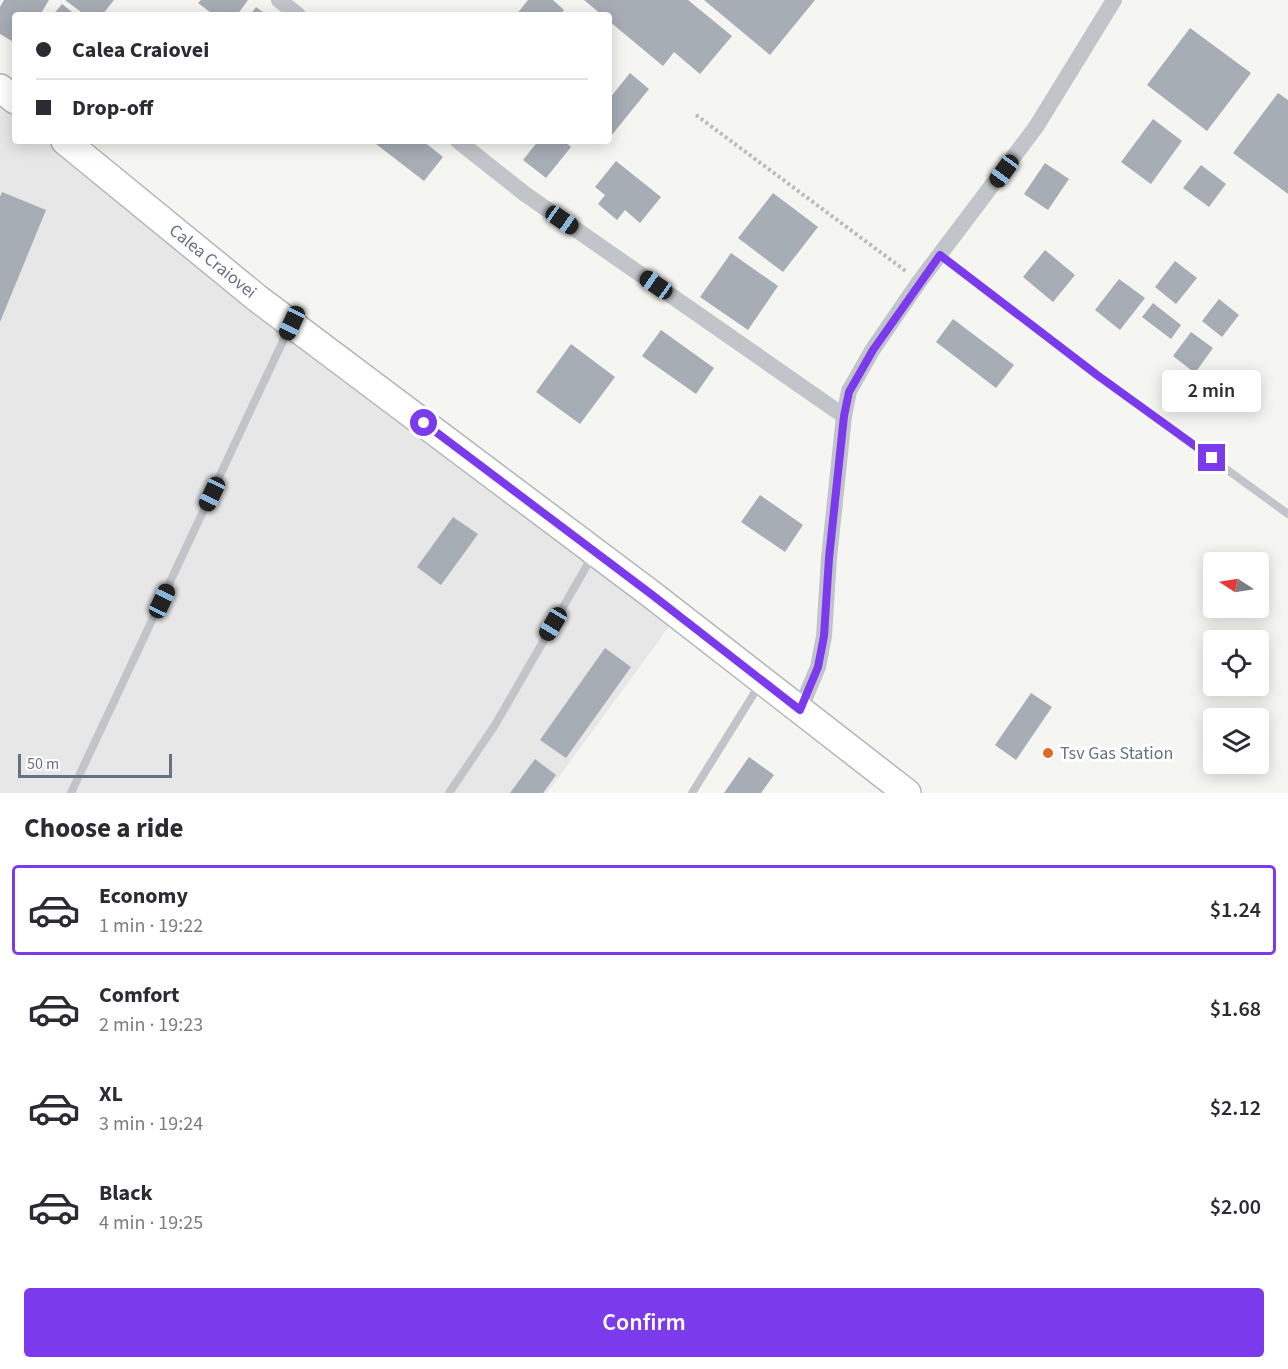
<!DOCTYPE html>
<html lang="en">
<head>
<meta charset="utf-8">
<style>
  :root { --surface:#fff; --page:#f2f2f3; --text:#2b2b33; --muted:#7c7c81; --line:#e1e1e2; --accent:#7c3aed }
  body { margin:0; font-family:"Source Sans 3",sans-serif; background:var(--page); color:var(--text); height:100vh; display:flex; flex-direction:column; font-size:22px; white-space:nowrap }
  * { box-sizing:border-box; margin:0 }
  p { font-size:20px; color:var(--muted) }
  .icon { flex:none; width:33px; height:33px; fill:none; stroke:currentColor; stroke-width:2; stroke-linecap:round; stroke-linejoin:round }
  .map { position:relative; height:793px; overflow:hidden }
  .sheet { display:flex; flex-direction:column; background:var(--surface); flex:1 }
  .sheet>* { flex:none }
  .hud { position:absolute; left:12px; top:12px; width:600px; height:132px; border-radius:6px; box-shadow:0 3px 15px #0003; display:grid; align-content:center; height:132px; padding:0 24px; background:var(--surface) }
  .needle { width:39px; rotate:282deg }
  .controls { position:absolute; left:1203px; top:552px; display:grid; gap:12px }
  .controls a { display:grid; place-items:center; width:66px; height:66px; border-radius:6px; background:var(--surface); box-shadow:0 3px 15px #0003; font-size:30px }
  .scale { position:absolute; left:18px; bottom:15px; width:154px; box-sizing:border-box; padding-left:6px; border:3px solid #657283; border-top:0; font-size:16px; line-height:21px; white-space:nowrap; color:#657283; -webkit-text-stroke:4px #fff; paint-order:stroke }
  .end { position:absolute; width:27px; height:27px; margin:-14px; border:8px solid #7c3aed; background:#fff; box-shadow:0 0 0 3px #fff }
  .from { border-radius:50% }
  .bubble { position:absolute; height:42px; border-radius:6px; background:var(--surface); box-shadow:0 3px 15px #0003; font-size:20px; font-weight:600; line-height:42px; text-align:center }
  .car { position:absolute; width:18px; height:36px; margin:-18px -9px; border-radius:8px; box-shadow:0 0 4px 2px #0007; background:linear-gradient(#222 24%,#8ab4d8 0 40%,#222 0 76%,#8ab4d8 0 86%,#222 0) }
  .hud b { display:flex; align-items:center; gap:21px; height:57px; font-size:22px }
  .hud b+b { border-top:2px solid var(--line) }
  .hud i { width:15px; height:15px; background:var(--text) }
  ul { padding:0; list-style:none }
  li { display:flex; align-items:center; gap:18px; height:90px; margin:0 12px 9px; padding:0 12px; border:3px solid transparent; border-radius:6px }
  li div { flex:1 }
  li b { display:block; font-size:22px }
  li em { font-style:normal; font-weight:600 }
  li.selected { border-color:var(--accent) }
  li>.icon { width:54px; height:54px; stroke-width:1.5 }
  h2 { padding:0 24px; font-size:27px; line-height:72px }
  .action { display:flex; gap:12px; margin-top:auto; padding:12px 24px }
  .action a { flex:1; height:69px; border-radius:6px; background:var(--accent); color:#fff; font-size:24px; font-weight:600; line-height:69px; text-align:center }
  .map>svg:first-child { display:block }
  .built { fill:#e6e7e6 }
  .building { fill:#a7adb5 }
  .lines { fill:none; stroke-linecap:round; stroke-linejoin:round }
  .primary-casing { stroke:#b2b6ba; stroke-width:30 }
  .path { stroke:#b9bbbe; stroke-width:4; stroke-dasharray:3 3; stroke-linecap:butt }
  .service { stroke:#c1c4c8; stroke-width:8 }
  .minor { stroke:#c1c4c8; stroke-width:16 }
  .primary { stroke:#fff; stroke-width:27 }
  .route { stroke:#7c3aed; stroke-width:8 }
  .poi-dot { fill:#e06b28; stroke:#fff; stroke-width:2 }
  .labels { text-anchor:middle; stroke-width:6; stroke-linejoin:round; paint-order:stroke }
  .street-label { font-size:18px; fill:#657283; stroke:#fff }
  .poi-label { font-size:18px; fill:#657283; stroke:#fff; text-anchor:start }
</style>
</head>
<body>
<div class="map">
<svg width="1288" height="793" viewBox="0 0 1288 793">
  <rect width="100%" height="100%" fill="#f5f6f2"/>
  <!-- built -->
  <polygon class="built" points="0,103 15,114 15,141 51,141 144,211 671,624 547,793 0,793"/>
  <!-- building -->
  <g class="building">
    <polygon points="4,0 49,0 40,15 15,15 15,43 0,34 0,7"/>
    <polygon points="65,0 114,0 102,15 85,15"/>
    <polygon points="201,0 248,0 237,15 214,15 198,3"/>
    <polygon points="528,0 553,0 564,10 560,15 516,15"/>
    <polygon points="584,0 688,0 732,36 700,74 674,52 663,66 609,21 609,15 602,15"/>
    <polygon points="704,0 815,0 770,55"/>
    <polygon points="62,4 76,15 53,15"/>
    <polygon points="256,7 267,15 250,15"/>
    <polygon points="1190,28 1251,73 1207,131 1147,85"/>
    <polygon points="630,73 649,89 611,136 609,134 609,99"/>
    <polygon points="1278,93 1288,100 1288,194 1233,153"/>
    <polygon points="1153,119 1182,141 1151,184 1121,162"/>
    <polygon points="378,141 423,141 443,157 424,181 376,144"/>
    <polygon points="538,141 564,141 571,147 546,178 523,160"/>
    <polygon points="616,161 661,197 640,223 625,210 617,220 598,204 605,195 595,187"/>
    <polygon points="1045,163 1069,179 1048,210 1024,194"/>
    <polygon points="1201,165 1226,184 1209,207 1183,188"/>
    <polygon points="2,192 46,210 0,322 0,197"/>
    <polygon points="773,193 818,227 783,272 738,238"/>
    <polygon points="1045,250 1075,275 1053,302 1023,277"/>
    <polygon points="731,253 778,286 748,330 700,297"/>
    <polygon points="1175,261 1197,278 1176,304 1155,287"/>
    <polygon points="1119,279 1145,298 1120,330 1095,310"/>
    <polygon points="1219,299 1239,315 1222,337 1202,321"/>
    <polygon points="1153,303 1181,325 1171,339 1142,317"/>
    <polygon points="953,319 1014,365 996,388 936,342"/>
    <polygon points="661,330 714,368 696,394 642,356"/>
    <polygon points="1191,332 1213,348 1195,373 1173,356"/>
    <polygon points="571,344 615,377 580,424 536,392"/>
    <polygon points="760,495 803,525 785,552 741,522"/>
    <polygon points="453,517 478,534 441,585 417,567"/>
    <polygon points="605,648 631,667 566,758 540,740"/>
    <polygon points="1031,693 1052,707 1016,760 995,745"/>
    <polygon points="749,757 774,775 761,793 724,793"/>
    <polygon points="535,759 556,775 543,793 510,793"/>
  </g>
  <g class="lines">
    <defs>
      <g id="primary">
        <polyline points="0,88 15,100"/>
        <polyline points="65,141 257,298 651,594 907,793"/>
      </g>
    </defs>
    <!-- primary casing -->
    <use href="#primary" class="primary-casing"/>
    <!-- path -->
    <polyline class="path" points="696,115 907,272"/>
    <!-- service -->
    <g class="service">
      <polyline points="940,255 1097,375 1288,514"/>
      <polyline points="71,793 290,326"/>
      <polyline points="449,793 495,725 593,555"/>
      <polyline points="692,793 760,684"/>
    </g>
    <!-- minor -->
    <g class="minor">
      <polyline points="279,0 298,15"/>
      <polyline points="458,141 525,194 844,416"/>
      <polyline points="800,710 818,667 824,636 829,558 844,416 849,391 873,349 919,282 1036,127 1114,0"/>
    </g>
    <!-- primary -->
    <use href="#primary" class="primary"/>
  </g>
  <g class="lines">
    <!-- route -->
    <polyline class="route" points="424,423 651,594 800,710 818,667 824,636 829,558 844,416 849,392 873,350 940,255 1097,375 1212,458"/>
  </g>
  <!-- markers -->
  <circle class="poi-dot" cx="1048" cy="753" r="6"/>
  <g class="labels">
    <!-- street labels -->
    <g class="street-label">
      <text transform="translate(213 261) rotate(39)" y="6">Calea Craiovei</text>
    </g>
    <!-- poi labels -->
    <g class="poi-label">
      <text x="1060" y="759">Tsv Gas Station</text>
    </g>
  </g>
</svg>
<div class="controls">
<a><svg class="needle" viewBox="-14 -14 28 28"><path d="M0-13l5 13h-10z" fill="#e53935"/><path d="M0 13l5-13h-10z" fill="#7c7c81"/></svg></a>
<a><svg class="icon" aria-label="locate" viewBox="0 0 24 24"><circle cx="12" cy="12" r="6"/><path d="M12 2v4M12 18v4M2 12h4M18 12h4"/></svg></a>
<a><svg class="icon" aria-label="layers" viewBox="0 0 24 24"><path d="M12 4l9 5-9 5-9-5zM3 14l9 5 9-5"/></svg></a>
</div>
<div class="scale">50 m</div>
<i class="end from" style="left:424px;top:423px"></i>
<i class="end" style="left:1212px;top:458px"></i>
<div class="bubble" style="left:1162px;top:370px;width:99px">2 min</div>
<i class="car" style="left:1004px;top:171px;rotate:216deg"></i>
<i class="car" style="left:562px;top:220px;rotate:125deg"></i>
<i class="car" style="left:656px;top:285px;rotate:305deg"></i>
<i class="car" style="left:292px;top:323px;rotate:205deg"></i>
<i class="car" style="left:212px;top:494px;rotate:205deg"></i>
<i class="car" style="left:162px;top:601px;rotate:25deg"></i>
<i class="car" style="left:553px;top:624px;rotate:211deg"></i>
<div class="hud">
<b><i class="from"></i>Calea Craiovei</b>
<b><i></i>Drop-off</b>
</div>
</div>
<section class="sheet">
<h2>Choose a ride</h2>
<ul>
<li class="selected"><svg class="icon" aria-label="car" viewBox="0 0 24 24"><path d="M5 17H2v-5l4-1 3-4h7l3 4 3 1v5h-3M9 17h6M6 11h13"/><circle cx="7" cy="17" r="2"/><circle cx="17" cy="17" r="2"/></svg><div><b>Economy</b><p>1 min · 19:22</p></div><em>$1.24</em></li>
<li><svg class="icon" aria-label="car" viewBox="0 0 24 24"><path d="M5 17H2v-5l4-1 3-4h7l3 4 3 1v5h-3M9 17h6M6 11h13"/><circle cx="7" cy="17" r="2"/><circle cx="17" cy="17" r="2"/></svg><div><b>Comfort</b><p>2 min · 19:23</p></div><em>$1.68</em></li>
<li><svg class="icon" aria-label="car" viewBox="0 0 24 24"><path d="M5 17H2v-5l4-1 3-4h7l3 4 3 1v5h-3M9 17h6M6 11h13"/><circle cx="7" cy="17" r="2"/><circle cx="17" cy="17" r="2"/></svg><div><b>XL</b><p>3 min · 19:24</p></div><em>$2.12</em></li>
<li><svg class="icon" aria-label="car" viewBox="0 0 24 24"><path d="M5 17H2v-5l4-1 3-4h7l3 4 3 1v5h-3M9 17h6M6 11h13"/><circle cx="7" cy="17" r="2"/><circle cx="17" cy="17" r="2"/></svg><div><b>Black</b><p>4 min · 19:25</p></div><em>$2.00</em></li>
</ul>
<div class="action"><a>Confirm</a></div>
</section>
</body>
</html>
